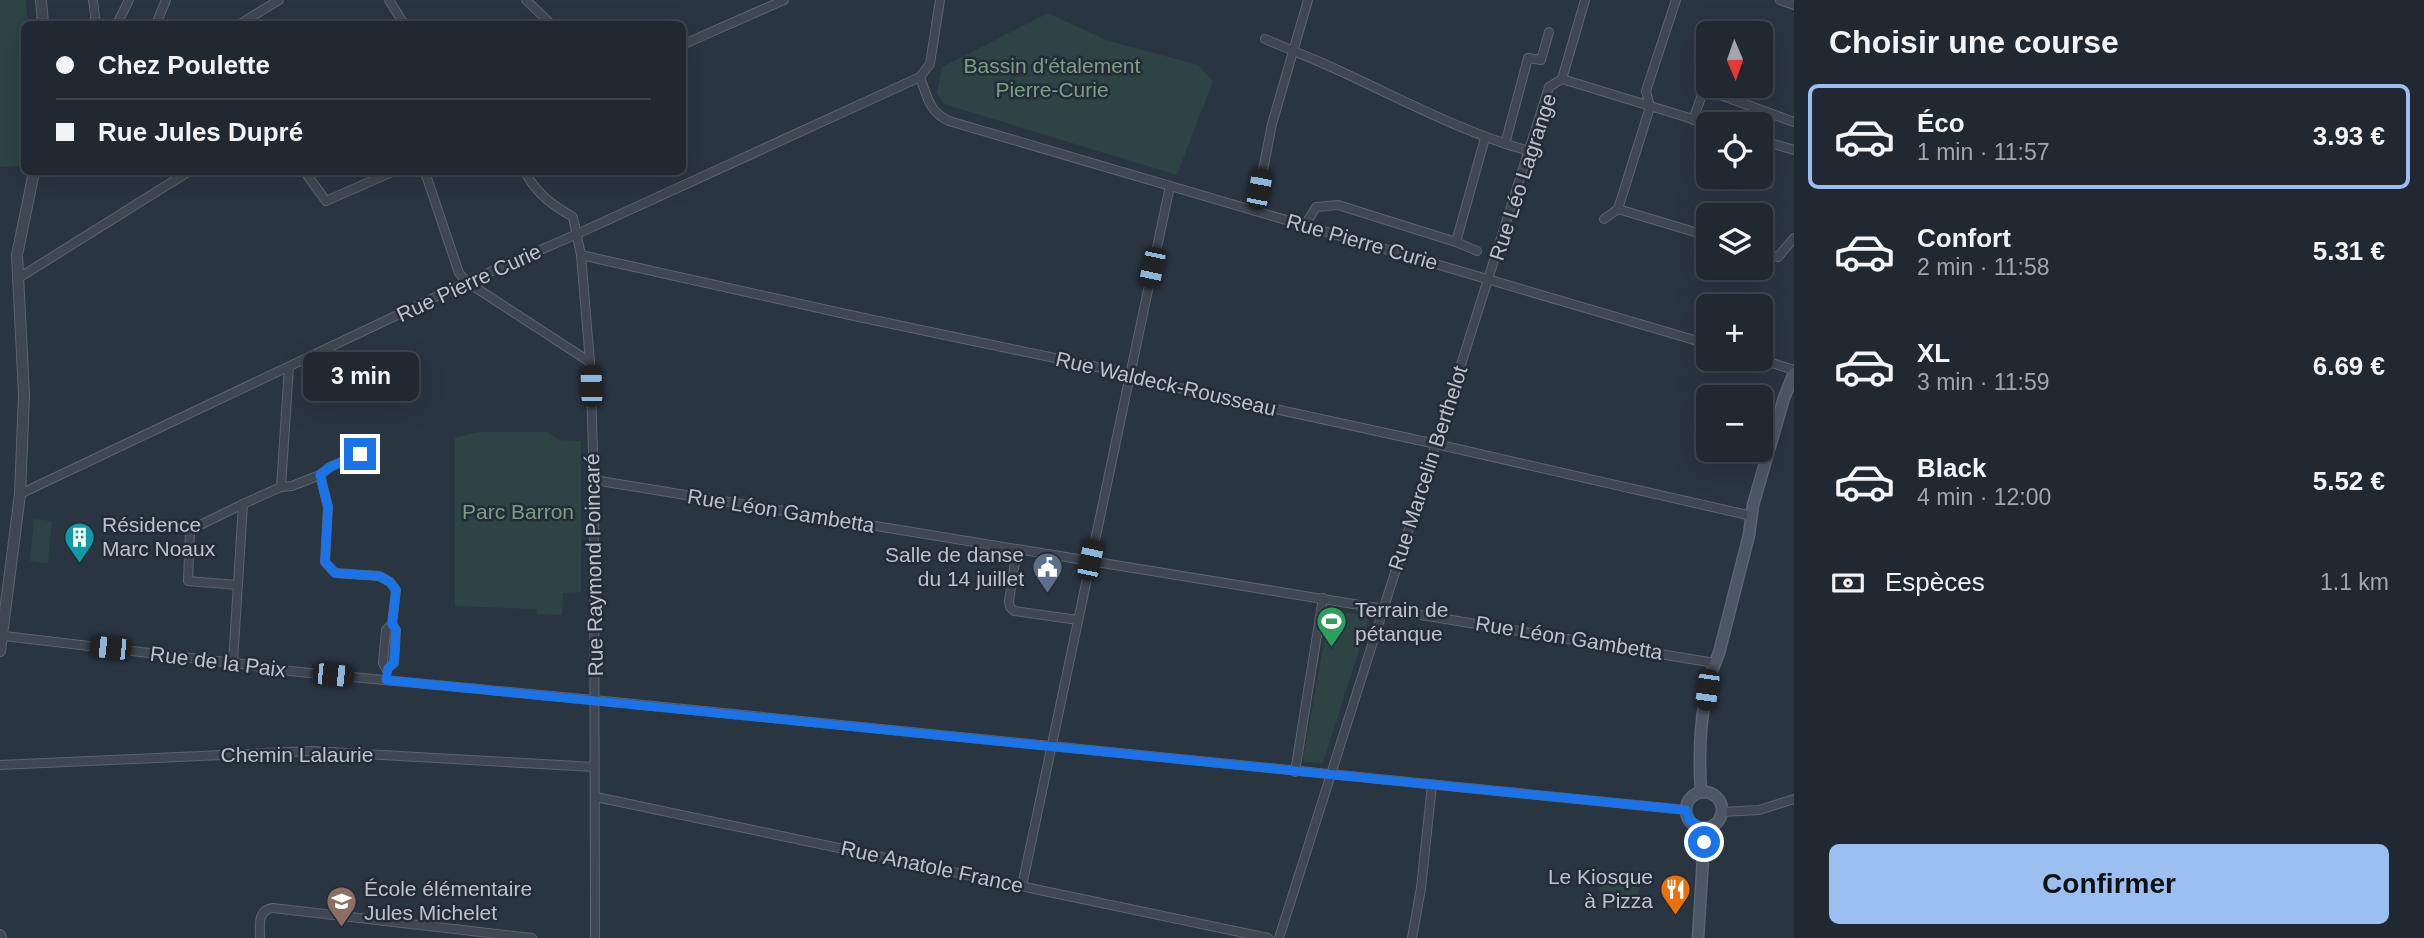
<!DOCTYPE html>
<html lang="fr">
<head>
<meta charset="utf-8">
<style>
  :root { --surface:#202832; --page:#28303a; --text:#f1f3f6; --muted:#a2a6ac; --line:#3d444d; --accent:#9bbff0 }
  body { margin:0; font-family:Helvetica,sans-serif; background:var(--page); color:var(--text); height:100vh; display:flex; flex-direction:column; font-size:26px; white-space:nowrap }
  * { box-sizing:border-box; margin:0 }
  p { font-size:23px; color:var(--muted) }
  .icon { flex:none; width:38px; height:38px; fill:none; stroke:currentColor; stroke-width:2; stroke-linecap:round; stroke-linejoin:round }
  .map { position:relative; flex:1; overflow:hidden }
  .panel { display:flex; flex-direction:column; background:var(--surface); width:630px }
  .panel>* { flex:none }
  .guide { position:absolute; left:21px; top:21px; width:665px; height:154px; border-radius:10px; box-shadow:0 7px 28px #0002,0 0 0 2px var(--line); display:grid; align-content:center; height:154px; padding:0 35px; background:var(--surface) }
  .needle { width:46px; rotate:178deg }
  .buttons { position:absolute; left:1696px; top:21px; display:grid; gap:14px }
  .buttons a { display:grid; place-items:center; width:77px; height:77px; border-radius:10px; background:var(--surface); box-shadow:0 7px 28px #0002,0 0 0 2px var(--line); font-size:35px }
  .end { position:absolute; width:32px; height:32px; margin:-16px; border:9px solid #1a73e8; background:#fff; box-shadow:0 0 0 4px #fff }
  .from { border-radius:50% }
  .bubble { position:absolute; height:49px; border-radius:10px; background:var(--surface); box-shadow:0 7px 28px #0002,0 0 0 2px var(--line); font-size:23px; font-weight:700; line-height:49px; text-align:center }
  .car { position:absolute; width:21px; height:42px; margin:-21px -10px; border-radius:9px; box-shadow:0 0 5px 2px #0007; background:linear-gradient(#222 24%,#8ab4d8 0 40%,#222 0 76%,#8ab4d8 0 86%,#222 0) }
  .guide b { display:flex; align-items:center; gap:24px; height:66px; font-size:26px }
  .guide b+b { border-top:2px solid var(--line) }
  .guide i { width:18px; height:18px; background:var(--text) }
  ul { padding:0; list-style:none }
  li { display:flex; align-items:center; gap:21px; height:105px; margin:0 14px 10px; padding:0 21px; border:4px solid transparent; border-radius:10px }
  li div { flex:1 }
  li b { display:block; font-size:26px }
  li em { font-style:normal; font-weight:700 }
  li.on { border-color:var(--accent) }
  li>.icon { width:63px; height:63px; stroke-width:1.5 }
  h2 { padding:0 35px; font-size:32px; line-height:84px }
  .pay { display:flex; align-items:center; gap:18px; height:77px; padding:0 35px; font-size:26px }
  .pay p { margin-inline-start:auto }
  .action { display:flex; gap:14px; margin-top:auto; padding:14px 35px }
  .action a { flex:1; height:80px; border-radius:10px; background:var(--accent); color:#111; font-size:28px; font-weight:700; line-height:80px; text-align:center }
  main { display:flex; flex:1; min-height:0 }
  .map>svg:first-child { display:block }
  .green { fill:#2d4344 }
  .lines { fill:none; stroke-linecap:round; stroke-linejoin:round }
  .minor-casing { stroke:#5c656f; stroke-width:10 }
  .tertiary-casing { stroke:#5c656f; stroke-width:12 }
  .secondary-casing { stroke:#5c656f; stroke-width:13 }
  .minor { stroke:#3e4752; stroke-width:8 }
  .tertiary { stroke:#3e4752; stroke-width:10 }
  .secondary { stroke:#4c5664; stroke-width:10 }
  .route { stroke:#1a73e8; stroke-width:9 }
  .labels { text-anchor:middle; stroke-width:5; stroke-linejoin:round; paint-order:stroke }
  .park-label { font-size:21px; fill:#7c9f83; stroke:#232c37 }
  .street-label { font-size:21px; fill:#bbc2cc; stroke:#232c37 }
  .poi-label { font-size:21px; fill:#bbc2cc; stroke:#232c37; text-anchor:start }
</style>
</head>
<body>
<main>
<div class="map">
<svg width="1794" height="938" viewBox="0 0 1794 938">
  <rect width="100%" height="100%" fill="#2a3542"/>
  <!-- green -->
  <g class="green">
    <polygon points="0,0 26,0 28,24 24,24 24,147 21,166 0,167"/>
    <polygon points="1048,13 1106,40 1198,65 1213,81 1177,175 944,104 937,93 942,67"/>
    <polygon points="478,432 547,432 559,440 581,441 581,592 563,593 562,615 537,614 536,609 455,606 455,438"/>
    <polygon points="34,519 52,521 48,563 30,561"/>
    <polygon points="1330,610 1370,616 1323,763 1305,762 1303,758"/>
    <polygon points="1609,881 1640,887 1636,907 1614,902 1613,908 1599,906 1600,883 1608,884"/>
  </g>
  <g class="lines">
    <defs>
      <g id="minor">
        <polyline points="93,0 96,24"/>
        <polyline points="389,0 404,24"/>
        <polyline points="526,0 551,24"/>
        <polyline points="1676,0 1646,91 1650,107 1618,209 1708,236"/>
        <polyline points="1780,0 1794,5"/>
        <polyline points="117,24 129,0"/>
        <polyline points="156,24 166,0"/>
        <polyline points="240,24 279,0"/>
        <path d="M1265,39c25,11 50,20 75,32 63,29 122,61 189,80"/>
        <polyline points="682,45 784,0"/>
        <path d="M920,77c7,19 9,35 29,44l759,223"/>
        <polyline points="1562,79 1709,124"/>
        <polyline points="1562,79 1585,0"/>
        <polyline points="1693,120 1704,89 1794,122"/>
        <polyline points="1760,140 1794,150"/>
        <polyline points="1505,144 1528,58 1541,60 1549,32"/>
        <polyline points="305,172 326,201 392,172"/>
        <polyline points="425,172 459,273 467,282 590,362"/>
        <path d="M525,172c12,22 27,33 48,45l8,38 9,107 4,118 1,458"/>
        <polyline points="1255,211 1272,124 1308,0"/>
        <polyline points="1604,219 1618,209"/>
        <polyline points="1305,225 1316,207 1338,205 1456,242 1477,251"/>
        <polyline points="1456,242 1485,138"/>
        <polyline points="1760,252 1778,257 1794,238"/>
        <polyline points="581,255 859,317 1121,372 1129,377 1436,444 1752,516"/>
        <polyline points="17,279 188,172"/>
        <polyline points="1759,359 1794,370"/>
        <polyline points="360,454 330,467 320,475 328,507 325,562 335,573 379,576 390,582 396,590 392,624 396,630 394,663 388,668"/>
        <polyline points="594,480 1715,663"/>
        <polyline points="281,487 292,486 320,475"/>
        <polyline points="20,494 467,282 577,234 920,77 930,64 940,0"/>
        <polyline points="1017,549 1009,601 1010,607 1014,611 1078,620"/>
        <polyline points="238,585 188,581 190,530 243,504"/>
        <polyline points="4,636 251,665 279,670 614,702 1686,810"/>
        <polyline points="233,662 243,504 281,487 289,367"/>
        <polyline points="387,670 383,663 386,630 392,624"/>
        <polyline points="0,765 312,751 594,767"/>
        <polyline points="1295,772 1323,598"/>
        <polyline points="596,797 1268,938"/>
        <polyline points="1722,812 1759,810 1794,799"/>
        <polyline points="1022,886 1170,186"/>
        <path d="M260,938c0,-13 -3,-28 13,-30l259,30"/>
        <polyline points="1279,938 1549,87 1562,79"/>
        <polyline points="1412,938 1421,888 1432,785"/>
      </g>
      <g id="tertiary">
        <polyline points="41,0 43,24"/>
        <polyline points="0,651 20,494 24,395 17,255 34,172"/>
        <polyline points="0,935 1,938"/>
      </g>
      <g id="secondary">
        <circle cx="1704" cy="810" r="18"/>
        <path d="M1701,792c-3,-46 -1,-96 18,-139l30,-118 4,-30 31,-107 10,-25"/>
        <polyline points="1698,938 1704,842 1703,828"/>
      </g>
    </defs>
    <!-- minor casing -->
    <use href="#minor" class="minor-casing"/>
    <!-- tertiary casing -->
    <use href="#tertiary" class="tertiary-casing"/>
    <!-- secondary casing -->
    <use href="#secondary" class="secondary-casing"/>
    <!-- minor -->
    <use href="#minor" class="minor"/>
    <!-- tertiary -->
    <use href="#tertiary" class="tertiary"/>
    <!-- secondary -->
    <use href="#secondary" class="secondary"/>
  </g>
  <g class="lines">
    <!-- route -->
    <polyline class="route" points="360,454 330,467 320,475 328,507 325,562 335,573 379,576 390,582 396,590 392,624 396,630 394,663 388,668 386,680 1686,810 1689,820 1703,828 1704,842"/>
  </g>
  <!-- icons -->
  <defs>
    <symbol id="building-pin" viewBox="-11 -11 22 30"><path d="M0 17L-7.5 6A9.5 9.5 0 1 1 7.5 6Z" fill="#0f9aa8" stroke="#232c37"/><path d="M-4-6H4V6H1V3H-1V6H-4ZM-2.5-4.3h1.7v1.8h-1.7ZM.8-4.3h1.7v1.8H.8ZM-2.5-1h1.7V.8h-1.7ZM.8-1h1.7V.8H.8Z" fill="#fff"/></symbol>
    <symbol id="civic-pin" viewBox="-11 -11 22 30"><path d="M0 17L-7.5 6A9.5 9.5 0 1 1 7.5 6Z" fill="#5c6f8a" stroke="#232c37"/><path d="M-.6-6.5H3V-4.5H.6V-3L4-1V1h2V6H-6V1h2V-1L-.6-3ZM-1.2 2.5V6h2.4V2.5Z" fill="#fff"/></symbol>
    <symbol id="stadium-pin" viewBox="-11 -11 22 30"><path d="M0 17L-7.5 6A9.5 9.5 0 1 1 7.5 6Z" fill="#2e9e5b" stroke="#232c37"/><path d="M0-5a6.5 5 0 1 0 0 10a6.5 5 0 1 0 0-10ZM-3.5-1.8h7v3.6h-7Z" fill="#fff"/></symbol>
    <symbol id="restaurant-pin" viewBox="-11 -11 22 30"><path d="M0 17L-7.5 6A9.5 9.5 0 1 1 7.5 6Z" fill="#e8710a" stroke="#232c37"/><path d="M-5-6h1v4h1v-4h1v4h1v-4h1v5L-1.5 .5V6h-2V.5L-5-1ZM5-6V6H3V1.5H1.5Q1.5-4 5-6Z" fill="#fff"/></symbol>
    <symbol id="school-pin" viewBox="-11 -11 22 30"><path d="M0 17L-7.5 6A9.5 9.5 0 1 1 7.5 6Z" fill="#8d6e63" stroke="#232c37"/><path d="M0-5L7-2L0 1L-7-2ZM-4 1L0 2.5L4 1V4Q0 6-4 4Z" fill="#fff"/></symbol>
  </defs>
  <g fill-rule="evenodd">
    <use href="#building-pin" x="62" y="520" width="35" height="47"/>
    <use href="#civic-pin" x="1030" y="550" width="35" height="47"/>
    <use href="#stadium-pin" x="1314" y="604" width="35" height="47"/>
    <use href="#restaurant-pin" x="1658" y="872" width="35" height="47"/>
    <use href="#school-pin" x="324" y="884" width="35" height="47"/>
  </g>
  <g class="labels">
    <!-- park labels -->
    <g class="park-label">
      <text x="1052" y="73">Bassin d'étalement<tspan x="1052" dy="24">Pierre-Curie</tspan></text>
      <text x="518" y="519">Parc Barron</text>
    </g>
    <!-- street labels -->
    <g class="street-label">
      <text transform="translate(1523 177) rotate(-72)" y="7">Rue Léo Lagrange</text>
      <text transform="translate(1362 242) rotate(16)" y="7">Rue Pierre Curie</text>
      <text transform="translate(469 283) rotate(-25)" y="7">Rue Pierre Curie</text>
      <text transform="translate(1166 384) rotate(13)" y="7">Rue Waldeck-Rousseau</text>
      <text transform="translate(1428 468) rotate(-72)" y="7">Rue Marcelin Berthelot</text>
      <text transform="translate(781 511) rotate(9)" y="7">Rue Léon Gambetta</text>
      <text transform="translate(594 565) rotate(-91)" y="7">Rue Raymond Poincaré</text>
      <text transform="translate(1569 638) rotate(9)" y="7">Rue Léon Gambetta</text>
      <text transform="translate(218 662) rotate(7)" y="7">Rue de la Paix</text>
      <text x="297" y="762">Chemin Lalaurie</text>
      <text transform="translate(932 867) rotate(12)" y="7">Rue Anatole France</text>
    </g>
    <!-- poi labels -->
    <g class="poi-label">
      <text x="102" y="532">Résidence<tspan x="102" dy="24">Marc Noaux</tspan></text>
      <text x="1024" y="562" text-anchor="end">Salle de danse<tspan x="1024" dy="24">du 14 juillet</tspan></text>
      <text x="1355" y="617">Terrain de<tspan x="1355" dy="24">pétanque</tspan></text>
      <text x="1653" y="884" text-anchor="end">Le Kiosque<tspan x="1653" dy="24">à Pizza</tspan></text>
      <text x="364" y="896">École élémentaire<tspan x="364" dy="24">Jules Michelet</tspan></text>
    </g>
  </g>
</svg>
<div class="buttons">
<a><svg class="needle" viewBox="-14 -14 28 28"><path d="M0-13l5 13h-10z" fill="#e53935"/><path d="M0 13l5-13h-10z" fill="#a2a6ac"/></svg></a>
<a><svg class="icon" aria-label="locate" viewBox="0 0 24 24"><circle cx="12" cy="12" r="6"/><path d="M12 2v4M12 18v4M2 12h4M18 12h4"/></svg></a>
<a><svg class="icon" aria-label="layers" viewBox="0 0 24 24"><path d="M12 4l9 5-9 5-9-5zM3 14l9 5 9-5"/></svg></a>
<a>+</a>
<a>−</a>
</div>
<i class="end from" style="left:1704px;top:842px"></i>
<i class="end" style="left:360px;top:454px"></i>
<div class="bubble" style="left:303px;top:352px;width:116px">3 min</div>
<i class="car" style="left:1259px;top:189px;rotate:11deg"></i>
<i class="car" style="left:1152px;top:268px;rotate:192deg"></i>
<i class="car" style="left:591px;top:386px;rotate:358deg"></i>
<i class="car" style="left:1090px;top:560px;rotate:12deg"></i>
<i class="car" style="left:110px;top:648px;rotate:276deg"></i>
<i class="car" style="left:333px;top:675px;rotate:96deg"></i>
<i class="car" style="left:1707px;top:690px;rotate:188deg"></i>
<div class="guide">
<b><i class="from"></i>Chez Poulette</b>
<b><i></i>Rue Jules Dupré</b>
</div>
</div>
<section class="panel">
<h2>Choisir une course</h2>
<ul>
<li class="on"><svg class="icon" aria-label="car" viewBox="0 0 24 24"><path d="M5 17H2v-5l4-1 3-4h7l3 4 3 1v5h-3M9 17h6M6 11h13"/><circle cx="7" cy="17" r="2"/><circle cx="17" cy="17" r="2"/></svg><div><b>Éco</b><p>1 min · 11:57</p></div><em>3.93 €</em></li>
<li><svg class="icon" aria-label="car" viewBox="0 0 24 24"><path d="M5 17H2v-5l4-1 3-4h7l3 4 3 1v5h-3M9 17h6M6 11h13"/><circle cx="7" cy="17" r="2"/><circle cx="17" cy="17" r="2"/></svg><div><b>Confort</b><p>2 min · 11:58</p></div><em>5.31 €</em></li>
<li><svg class="icon" aria-label="car" viewBox="0 0 24 24"><path d="M5 17H2v-5l4-1 3-4h7l3 4 3 1v5h-3M9 17h6M6 11h13"/><circle cx="7" cy="17" r="2"/><circle cx="17" cy="17" r="2"/></svg><div><b>XL</b><p>3 min · 11:59</p></div><em>6.69 €</em></li>
<li><svg class="icon" aria-label="car" viewBox="0 0 24 24"><path d="M5 17H2v-5l4-1 3-4h7l3 4 3 1v5h-3M9 17h6M6 11h13"/><circle cx="7" cy="17" r="2"/><circle cx="17" cy="17" r="2"/></svg><div><b>Black</b><p>4 min · 12:00</p></div><em>5.52 €</em></li>
</ul>
<div class="pay"><svg class="icon" aria-label="cash" viewBox="0 0 24 24"><path d="M3 7h18v10H3z"/><circle cx="12" cy="12" r="2"/></svg>Espèces<p>1.1 km</p></div>
<div class="action"><a>Confirmer</a></div>
</section>
</main>
</body>
</html>
